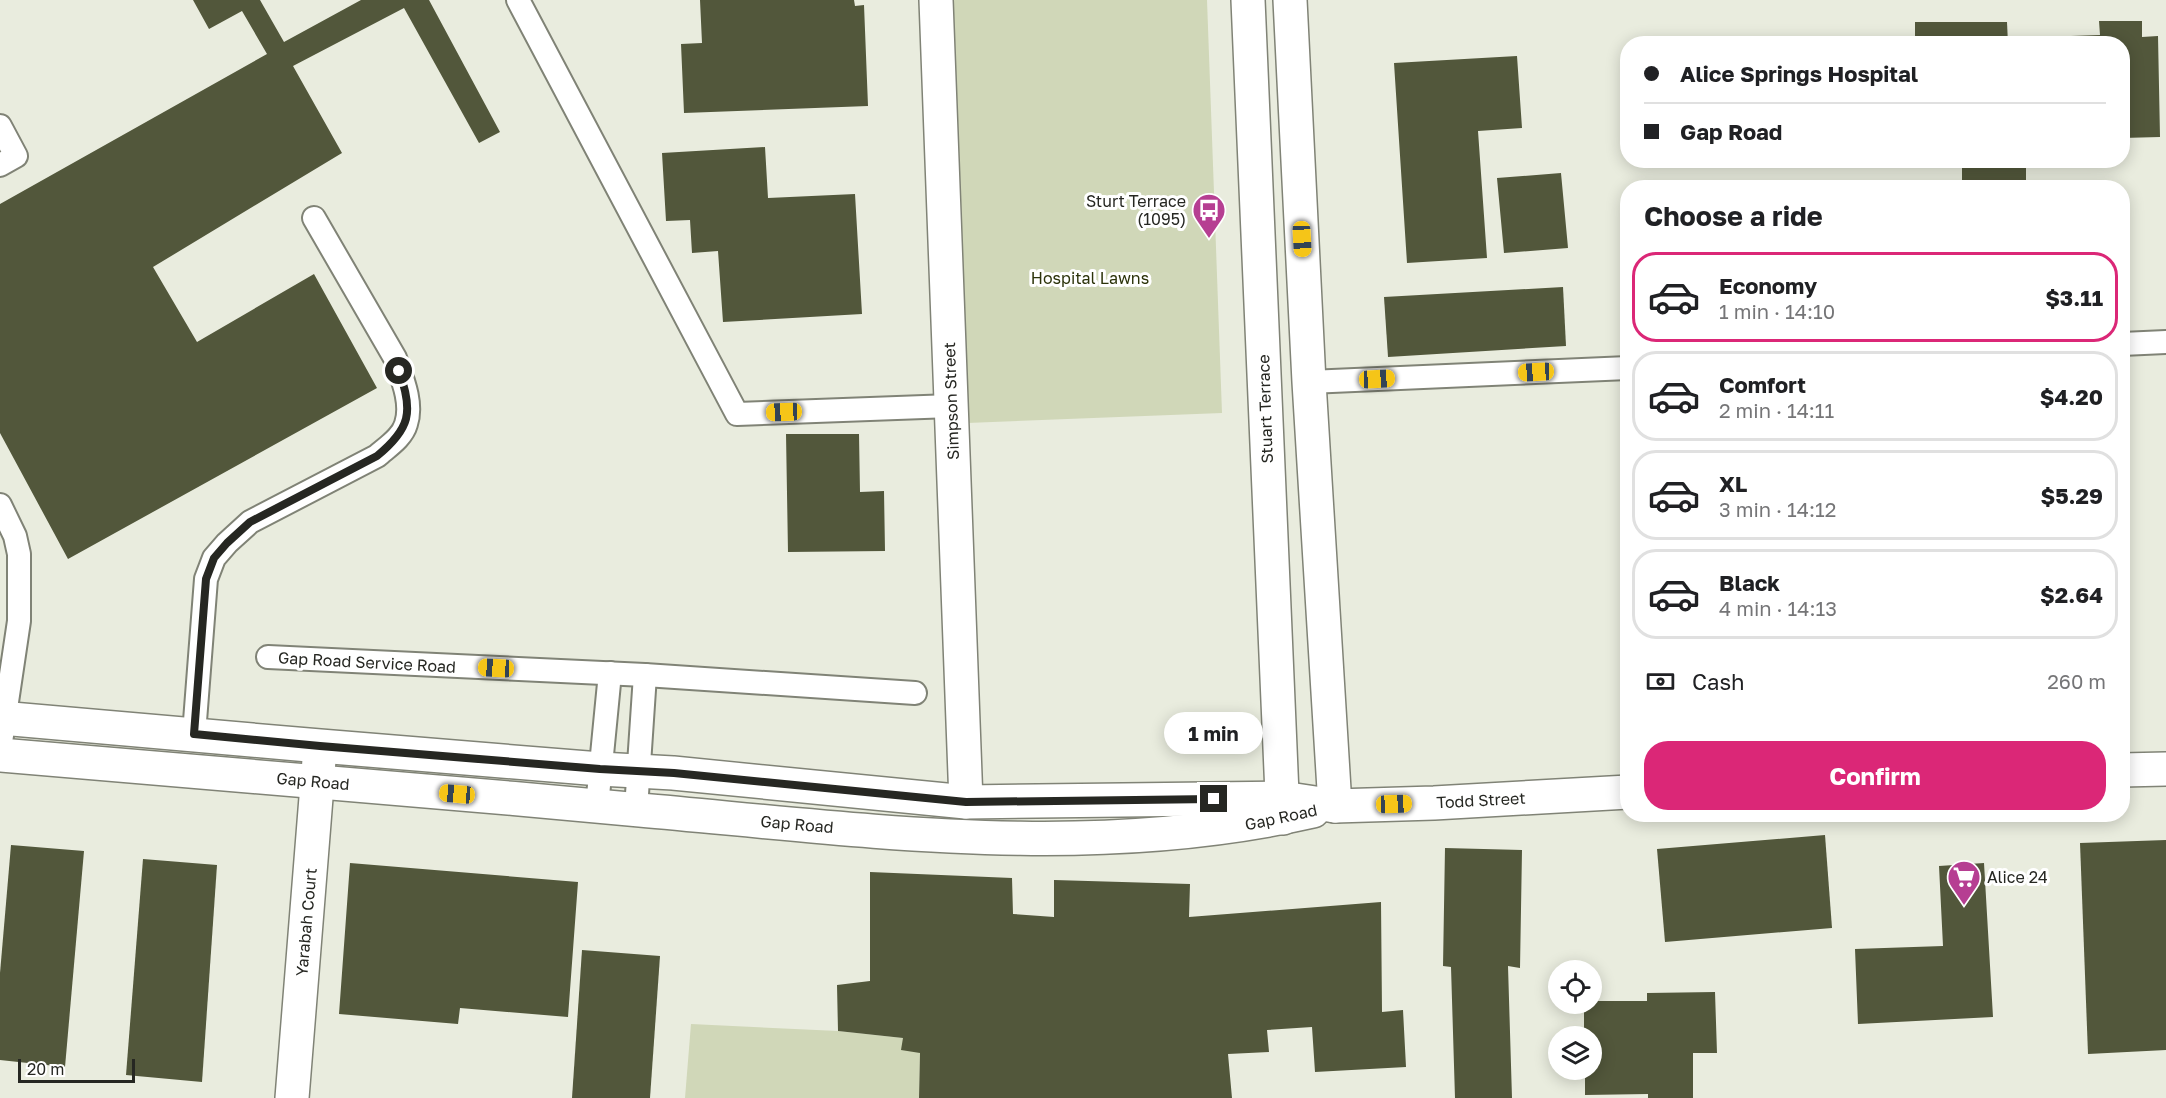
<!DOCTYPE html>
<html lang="en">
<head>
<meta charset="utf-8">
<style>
  :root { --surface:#fff; --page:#f2f2f2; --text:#202124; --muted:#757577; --line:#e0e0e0; --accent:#db2777 }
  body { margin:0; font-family:"Golos Text",sans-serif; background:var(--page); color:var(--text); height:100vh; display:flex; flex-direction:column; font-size:22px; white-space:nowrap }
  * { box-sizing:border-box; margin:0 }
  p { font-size:20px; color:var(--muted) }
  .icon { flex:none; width:33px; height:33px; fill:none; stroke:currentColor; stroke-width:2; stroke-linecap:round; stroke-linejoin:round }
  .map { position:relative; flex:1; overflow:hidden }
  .panel { position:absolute; left:1620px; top:180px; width:510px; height:642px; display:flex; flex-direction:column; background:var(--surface); border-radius:24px; box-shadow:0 3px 15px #0003 }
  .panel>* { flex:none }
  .guide { position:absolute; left:1620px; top:36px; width:510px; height:132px; border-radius:24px; box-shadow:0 3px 15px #0003; display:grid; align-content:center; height:132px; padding:0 24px; background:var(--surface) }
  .tools { position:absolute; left:1548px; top:960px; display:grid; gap:12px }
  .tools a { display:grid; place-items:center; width:54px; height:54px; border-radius:50%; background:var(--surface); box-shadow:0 3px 15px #0003; font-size:30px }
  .scale { position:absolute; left:18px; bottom:15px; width:117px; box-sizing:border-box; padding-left:6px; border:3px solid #262722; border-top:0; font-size:16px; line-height:21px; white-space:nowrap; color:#262722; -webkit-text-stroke:4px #fff; paint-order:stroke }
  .end { position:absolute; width:27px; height:27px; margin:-14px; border:8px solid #262722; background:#fff; box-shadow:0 0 0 3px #fff }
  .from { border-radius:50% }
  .bubble { position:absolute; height:42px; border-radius:21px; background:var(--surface); box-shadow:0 3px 15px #0003; font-size:20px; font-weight:700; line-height:42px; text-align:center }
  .car { position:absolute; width:18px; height:36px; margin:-18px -9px; border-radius:8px; box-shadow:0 0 4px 2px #0007; background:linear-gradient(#f5c518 24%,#345 0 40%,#f5c518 0 76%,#345 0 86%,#f5c518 0) }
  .guide b { display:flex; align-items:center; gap:21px; height:57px; font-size:22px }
  .guide b+b { border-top:2px solid var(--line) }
  .guide i { width:15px; height:15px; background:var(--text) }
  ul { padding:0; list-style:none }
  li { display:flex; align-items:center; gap:18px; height:90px; margin:0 12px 9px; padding:0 12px; border:3px solid var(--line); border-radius:24px }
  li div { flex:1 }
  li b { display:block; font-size:22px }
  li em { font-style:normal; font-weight:700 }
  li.selected { border-color:var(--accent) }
  li>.icon { width:54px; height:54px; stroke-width:1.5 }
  h2 { padding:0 24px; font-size:27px; line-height:72px }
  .pay { display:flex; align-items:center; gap:15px; height:66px; padding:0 24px; font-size:22px }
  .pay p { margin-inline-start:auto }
  .cta { display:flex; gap:12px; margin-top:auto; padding:12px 24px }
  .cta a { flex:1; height:69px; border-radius:24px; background:var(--accent); color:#fff; font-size:24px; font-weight:700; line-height:69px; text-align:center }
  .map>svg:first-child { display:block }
  .green { fill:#d0d7b8 }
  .building { fill:#52573b }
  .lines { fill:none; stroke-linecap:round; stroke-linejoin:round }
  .lane-casing { stroke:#808376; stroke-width:26 }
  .street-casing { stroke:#808376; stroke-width:36 }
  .lane { stroke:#fff; stroke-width:22 }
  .street { stroke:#fff; stroke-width:33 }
  .route { stroke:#262722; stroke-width:8 }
  .labels { text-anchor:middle; stroke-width:6; stroke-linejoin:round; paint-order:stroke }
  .poi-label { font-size:16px; fill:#262722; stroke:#fff; text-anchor:end }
  .park-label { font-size:16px; fill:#2c330a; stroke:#fff }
  .street-label { font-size:16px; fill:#262722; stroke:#fff }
</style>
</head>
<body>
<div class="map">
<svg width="2166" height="1098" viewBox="0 0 2166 1098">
  <rect width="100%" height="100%" fill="#e9ecde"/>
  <!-- green -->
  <g class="green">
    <polygon points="952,0 1207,0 1222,413 967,423"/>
    <polygon points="691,1024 838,1031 903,1038 920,1053 919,1098 685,1098"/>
  </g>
  <!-- building -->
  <g class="building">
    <polygon points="193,0 260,0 284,42 361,0 429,0 500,132 479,143 404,8 293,66 342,153 153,267 197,342 314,274 377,388 68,559 0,433 0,204 267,54 242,11 209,29"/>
    <polygon points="700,0 854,0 855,6 864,5 868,106 684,113 681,44 702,43"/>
    <polygon points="2099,21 2142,21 2142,37 2158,36 2160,137 2122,138 2122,44 2071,44 2071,36 2100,35"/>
    <polygon points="1915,22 2007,22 2008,44 1915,44"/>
    <polygon points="1517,56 1522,128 1478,131 1487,258 1407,263 1394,63"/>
    <polygon points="765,147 768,198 855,194 862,314 723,322 718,251 692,253 690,220 666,221 662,153"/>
    <rect x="1962" y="160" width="64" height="28"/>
    <polygon points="1561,173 1568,248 1504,253 1497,178"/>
    <polygon points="1563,287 1566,346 1388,357 1384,297"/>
    <polygon points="786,434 859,434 860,492 884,491 885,551 788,552"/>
    <polygon points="1825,835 1832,928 1665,942 1657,849"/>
    <polygon points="2166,840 2166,1050 2088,1054 2080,843"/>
    <polygon points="11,845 84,851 65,1067 0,1060 0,973"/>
    <polygon points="1445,848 1522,850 1520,968 1508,966 1512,1098 1455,1098 1451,967 1443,966"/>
    <polygon points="143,859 217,865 202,1082 126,1075"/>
    <polygon points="350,863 578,882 568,1017 460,1008 458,1024 339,1014"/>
    <polygon points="1984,863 1993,1017 1858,1024 1855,949 1943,946 1939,866"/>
    <polygon points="870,872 1012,878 1013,914 1054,917 1054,880 1190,884 1189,917 1381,902 1382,1012 1403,1010 1406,1067 1315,1072 1312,1027 1267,1030 1269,1052 1228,1054 1232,1098 919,1098 920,1053 901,1050 903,1038 838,1031 837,985 870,981"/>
    <polygon points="582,950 660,956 650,1098 572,1098"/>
    <polygon points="1715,992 1717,1053 1693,1053 1693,1098 1648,1098 1648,1094 1585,1095 1585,1070 1592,1070 1592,1036 1584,1036 1584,1004 1592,1004 1592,1001 1647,1001 1647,993"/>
  </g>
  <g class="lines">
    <defs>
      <g id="lane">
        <polyline points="518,0 737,414 951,406"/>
        <polyline points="0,126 16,156 0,165"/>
        <polyline points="2122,344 2166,342"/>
        <polyline points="1309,382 1628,368"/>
        <polyline points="0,505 15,536 19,554 19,621 0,749"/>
        <polyline points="268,657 645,675 915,693"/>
        <path d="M194,734l12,-155 8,-21 13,-15 23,-21 127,-66c10,-9 25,-18 29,-32 7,-21 -4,-46 -11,-66l-81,-140"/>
        <polyline points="597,806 610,673"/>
        <polyline points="636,809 645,675"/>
      </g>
      <g id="street">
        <polyline points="936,0 966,802"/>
        <polyline points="1248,0 1283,818"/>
        <polyline points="1290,0 1309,382 1335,806"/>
        <polyline points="0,718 320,746 600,769 673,773 966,802 1282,798 1335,806 1434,803 1628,792"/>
        <path d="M0,755c214,18 427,35 640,55 226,20 448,52 673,1"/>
        <polyline points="2122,770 2166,769"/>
        <polyline points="292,1098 319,760"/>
      </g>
    </defs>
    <!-- lane casing -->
    <use href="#lane" class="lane-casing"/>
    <!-- street casing -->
    <use href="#street" class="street-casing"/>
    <!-- lane -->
    <use href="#lane" class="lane"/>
    <!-- street -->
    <use href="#street" class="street"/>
  </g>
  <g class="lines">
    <!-- route -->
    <path class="route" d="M399,371c15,41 11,58 -22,85l-127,66 -23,21 -13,15 -8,21 -12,155 126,12 280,23 74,4 292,29 248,-3"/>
  </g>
  <!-- icons -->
  <defs>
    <symbol id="bus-pin" viewBox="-11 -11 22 30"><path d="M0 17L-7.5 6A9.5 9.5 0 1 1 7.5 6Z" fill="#b63e92" stroke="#fff"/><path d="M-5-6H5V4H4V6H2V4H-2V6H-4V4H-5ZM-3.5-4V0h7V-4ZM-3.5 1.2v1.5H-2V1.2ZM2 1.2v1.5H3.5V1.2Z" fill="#fff"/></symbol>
    <symbol id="supermarket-pin" viewBox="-11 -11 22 30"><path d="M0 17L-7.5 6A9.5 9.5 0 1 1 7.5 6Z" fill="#b63e92" stroke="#fff"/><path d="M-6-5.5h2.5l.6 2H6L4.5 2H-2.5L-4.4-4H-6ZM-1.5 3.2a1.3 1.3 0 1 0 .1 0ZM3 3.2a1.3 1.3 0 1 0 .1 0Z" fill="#fff"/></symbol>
  </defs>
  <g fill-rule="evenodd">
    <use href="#bus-pin" x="1190" y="191" width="38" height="52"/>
    <use href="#supermarket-pin" x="1945" y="858" width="38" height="52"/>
  </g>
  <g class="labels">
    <!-- poi labels -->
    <g class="poi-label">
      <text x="1186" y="207">Sturt Terrace<tspan x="1186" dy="18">(1095)</tspan></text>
      <text x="1987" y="883" text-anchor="start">Alice 24</text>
    </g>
    <!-- park labels -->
    <g class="park-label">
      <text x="1090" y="284">Hospital Lawns</text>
    </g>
    <!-- street labels -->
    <g class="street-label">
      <text transform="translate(951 401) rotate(-92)" y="6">Simpson Street</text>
      <text transform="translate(1265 409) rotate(-92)" y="6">Stuart Terrace</text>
      <text transform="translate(367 662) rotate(3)" y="6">Gap Road Service Road</text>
      <text transform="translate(313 781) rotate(5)" y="6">Gap Road</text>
      <text transform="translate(1481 800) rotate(-3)" y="6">Todd Street</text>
      <text transform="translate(1281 817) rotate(-12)" y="6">Gap Road</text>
      <text transform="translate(797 824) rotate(5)" y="6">Gap Road</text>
      <text transform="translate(306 922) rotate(-85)" y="6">Yarabah Court</text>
    </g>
  </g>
</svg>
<div class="tools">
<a><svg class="icon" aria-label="locate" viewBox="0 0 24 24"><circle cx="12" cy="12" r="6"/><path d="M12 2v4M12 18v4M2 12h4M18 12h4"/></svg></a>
<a><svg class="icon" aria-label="layers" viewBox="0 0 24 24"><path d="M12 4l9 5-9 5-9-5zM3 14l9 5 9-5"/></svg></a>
</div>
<div class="scale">20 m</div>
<i class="end from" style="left:399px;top:371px"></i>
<i class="end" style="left:1214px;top:799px"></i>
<div class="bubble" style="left:1164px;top:712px;width:99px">1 min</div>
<i class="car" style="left:1302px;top:239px;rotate:177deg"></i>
<i class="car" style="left:1536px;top:372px;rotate:267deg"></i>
<i class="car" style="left:1377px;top:379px;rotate:87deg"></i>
<i class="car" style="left:784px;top:412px;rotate:268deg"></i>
<i class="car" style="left:496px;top:668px;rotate:273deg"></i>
<i class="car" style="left:457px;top:794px;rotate:275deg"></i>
<i class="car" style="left:1394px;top:804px;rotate:88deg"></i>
<div class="guide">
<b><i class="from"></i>Alice Springs Hospital</b>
<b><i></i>Gap Road</b>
</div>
<section class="panel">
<h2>Choose a ride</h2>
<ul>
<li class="selected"><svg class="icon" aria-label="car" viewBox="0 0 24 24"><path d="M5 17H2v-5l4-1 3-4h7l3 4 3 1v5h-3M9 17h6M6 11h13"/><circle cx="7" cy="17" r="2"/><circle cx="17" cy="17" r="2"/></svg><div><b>Economy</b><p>1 min · 14:10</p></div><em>$3.11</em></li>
<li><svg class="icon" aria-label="car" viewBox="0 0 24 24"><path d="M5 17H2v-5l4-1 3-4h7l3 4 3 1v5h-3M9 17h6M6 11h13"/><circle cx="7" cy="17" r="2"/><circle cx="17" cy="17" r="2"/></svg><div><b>Comfort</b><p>2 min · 14:11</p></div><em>$4.20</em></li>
<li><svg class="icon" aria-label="car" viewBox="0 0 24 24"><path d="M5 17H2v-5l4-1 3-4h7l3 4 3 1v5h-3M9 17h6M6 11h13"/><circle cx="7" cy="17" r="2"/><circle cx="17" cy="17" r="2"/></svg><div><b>XL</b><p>3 min · 14:12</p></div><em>$5.29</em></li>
<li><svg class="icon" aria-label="car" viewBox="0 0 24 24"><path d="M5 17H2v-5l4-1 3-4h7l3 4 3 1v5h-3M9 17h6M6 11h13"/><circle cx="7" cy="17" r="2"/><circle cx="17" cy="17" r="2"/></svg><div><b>Black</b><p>4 min · 14:13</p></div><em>$2.64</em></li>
</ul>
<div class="pay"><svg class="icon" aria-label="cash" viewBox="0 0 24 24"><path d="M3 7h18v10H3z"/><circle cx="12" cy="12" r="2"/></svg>Cash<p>260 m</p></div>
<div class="cta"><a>Confirm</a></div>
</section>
</div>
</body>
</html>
